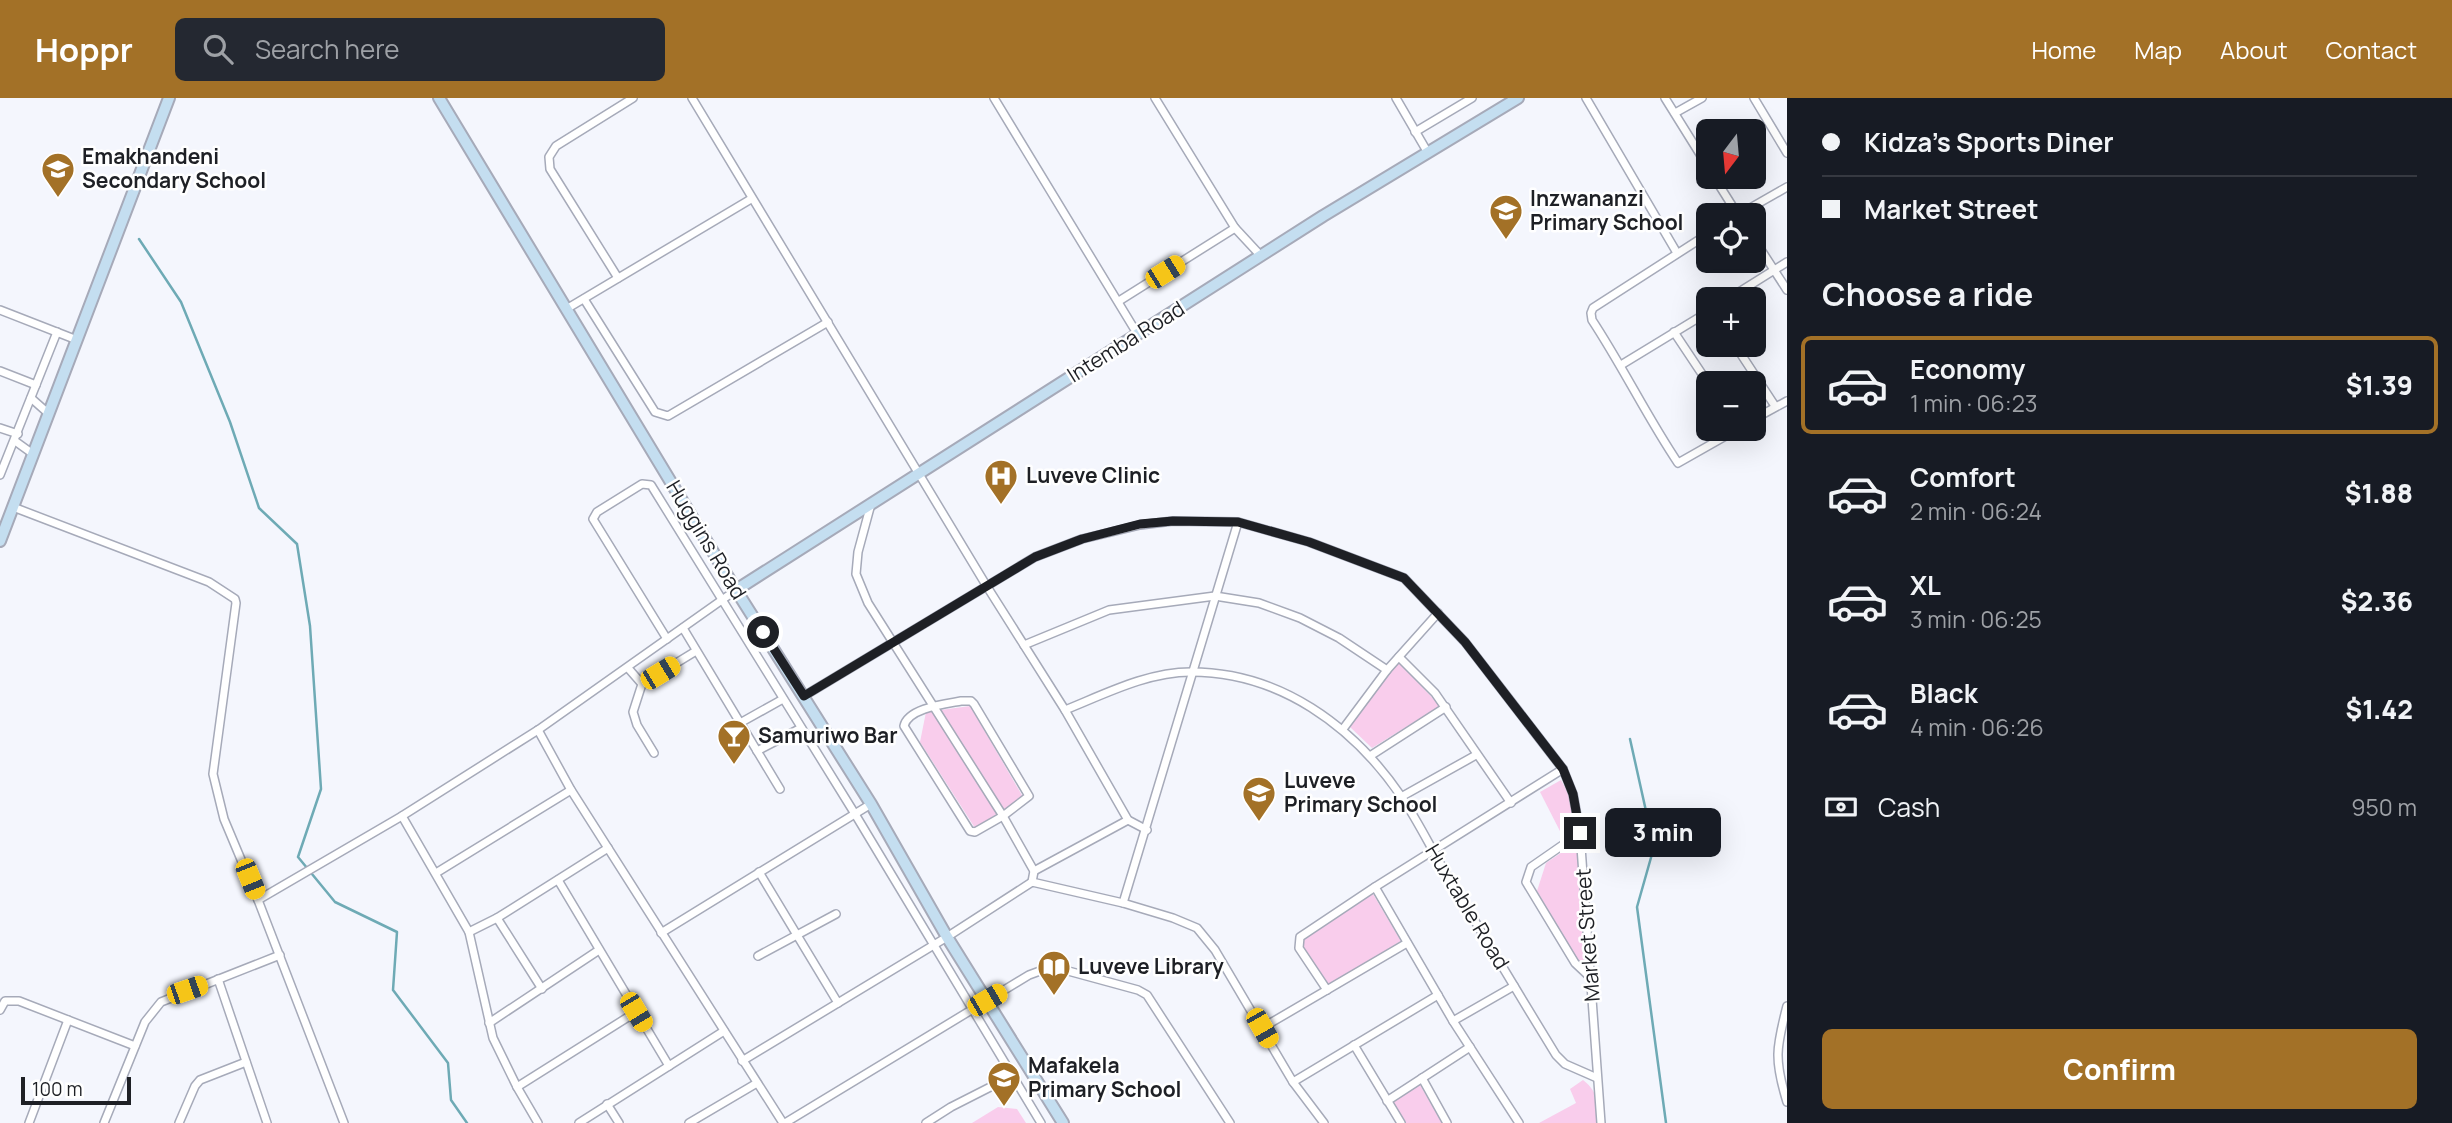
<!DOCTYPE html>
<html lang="en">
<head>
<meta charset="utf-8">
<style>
  :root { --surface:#171b24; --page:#242831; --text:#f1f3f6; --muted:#9ea1a6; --line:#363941; --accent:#a37127 }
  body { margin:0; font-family:Manrope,sans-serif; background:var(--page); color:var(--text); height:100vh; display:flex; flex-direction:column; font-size:26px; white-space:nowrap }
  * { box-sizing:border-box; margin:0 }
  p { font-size:23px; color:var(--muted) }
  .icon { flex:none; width:38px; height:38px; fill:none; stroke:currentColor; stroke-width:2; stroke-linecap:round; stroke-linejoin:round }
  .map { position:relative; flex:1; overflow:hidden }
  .side { display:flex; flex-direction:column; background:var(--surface); width:665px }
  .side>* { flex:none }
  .top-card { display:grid; align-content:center; height:154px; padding:0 35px; background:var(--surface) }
  .needle { width:46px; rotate:196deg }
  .controls { position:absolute; left:1696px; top:21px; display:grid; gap:14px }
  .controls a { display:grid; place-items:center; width:70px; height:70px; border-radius:10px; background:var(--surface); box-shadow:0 7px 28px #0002; font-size:35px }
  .scale { position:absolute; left:21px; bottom:18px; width:110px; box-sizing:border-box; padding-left:7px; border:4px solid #1e2025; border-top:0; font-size:19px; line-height:24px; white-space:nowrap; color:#1e2025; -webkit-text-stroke:5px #fff; paint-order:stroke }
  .end { position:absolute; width:32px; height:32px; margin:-16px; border:9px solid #1e2025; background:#fff; box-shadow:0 0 0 4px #fff }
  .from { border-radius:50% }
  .bubble { position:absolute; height:49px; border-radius:10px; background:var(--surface); box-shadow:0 7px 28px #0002; font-size:23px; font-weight:800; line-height:49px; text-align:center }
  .car { position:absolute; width:21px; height:42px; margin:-21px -10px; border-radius:9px; box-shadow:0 0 5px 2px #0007; background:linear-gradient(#f5c518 24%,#345 0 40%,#f5c518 0 76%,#345 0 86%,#f5c518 0) }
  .top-card b { display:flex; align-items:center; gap:24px; height:66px; font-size:26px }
  .top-card b+b { border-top:2px solid var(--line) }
  .top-card i { width:18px; height:18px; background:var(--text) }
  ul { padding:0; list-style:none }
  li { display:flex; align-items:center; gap:21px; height:98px; margin:0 14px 10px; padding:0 21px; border:4px solid transparent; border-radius:10px }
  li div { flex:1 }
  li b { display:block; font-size:26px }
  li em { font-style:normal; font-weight:800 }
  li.selected { border-color:var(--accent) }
  li>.icon { width:63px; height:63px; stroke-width:1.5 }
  h2 { padding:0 35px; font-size:32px; line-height:84px }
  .pay { display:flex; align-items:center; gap:18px; height:77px; padding:0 35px; font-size:26px }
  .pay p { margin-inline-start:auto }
  .primary-button { display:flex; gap:14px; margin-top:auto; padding:14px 35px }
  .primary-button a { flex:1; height:80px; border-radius:10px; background:var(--accent); color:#fff; font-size:28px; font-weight:800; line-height:80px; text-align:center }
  header { display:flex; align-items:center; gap:42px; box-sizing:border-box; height:98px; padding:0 35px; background:var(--accent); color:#fff }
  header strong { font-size:33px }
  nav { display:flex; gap:38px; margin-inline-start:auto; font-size:24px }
  .search { width:490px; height:63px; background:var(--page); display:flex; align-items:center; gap:18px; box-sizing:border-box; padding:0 24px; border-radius:10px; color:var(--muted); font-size:26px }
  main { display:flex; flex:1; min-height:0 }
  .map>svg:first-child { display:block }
  .green { fill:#f9cdec }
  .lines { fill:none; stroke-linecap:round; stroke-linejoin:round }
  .stream { stroke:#6eaab5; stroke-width:2.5 }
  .street-casing { stroke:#a6aab9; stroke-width:10 }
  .secondary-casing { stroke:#a6aab9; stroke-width:14 }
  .street { stroke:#fff; stroke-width:7 }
  .secondary { stroke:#c4def0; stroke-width:10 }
  .route { stroke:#1e2025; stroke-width:9 }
  .labels { text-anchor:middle; stroke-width:5; stroke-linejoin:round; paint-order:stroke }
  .poi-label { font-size:21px; font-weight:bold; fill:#1e2025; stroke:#fff; text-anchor:start }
  .street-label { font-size:21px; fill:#1e2025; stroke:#fff }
</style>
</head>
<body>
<header>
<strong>Hoppr</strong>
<div class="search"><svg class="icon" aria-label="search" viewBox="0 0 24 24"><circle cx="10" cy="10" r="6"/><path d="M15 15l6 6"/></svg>Search here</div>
<nav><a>Home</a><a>Map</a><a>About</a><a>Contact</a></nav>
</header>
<main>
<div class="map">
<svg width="1787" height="1025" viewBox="0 0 1787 1025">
  <rect width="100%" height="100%" fill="#f4f6fd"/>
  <!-- green -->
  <g class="green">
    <polygon points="1399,564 1440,608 1372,650 1349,628"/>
    <polygon points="970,608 1023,699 975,730 920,644 926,614"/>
    <polygon points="1561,682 1569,697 1575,732 1564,741 1540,694"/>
    <polygon points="1577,744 1588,873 1576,859 1537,793 1546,765"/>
    <polygon points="1373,796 1401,843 1329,887 1302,849 1304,839"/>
    <path d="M1583,982c17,13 13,24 15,43h-59l37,-20 -6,-14z"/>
    <polygon points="1419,985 1442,1025 1405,1025 1391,1004"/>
    <polygon points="998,1009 1017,1011 1026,1025 972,1025"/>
  </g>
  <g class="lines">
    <!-- stream -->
    <g class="stream">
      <polyline points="139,141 181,204 230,324 259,410 297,446 310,528 321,691 298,759 335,804 397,834 393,892 448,965 451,1002 467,1025"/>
      <polyline points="1630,641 1654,749 1637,809 1666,1025"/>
    </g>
    <defs>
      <g id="street">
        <polyline points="692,0 986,487 1065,612 1128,722 1147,732"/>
        <polyline points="994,0 1138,237"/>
        <polyline points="1155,0 1235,130 1261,158"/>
        <polyline points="1396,0 1428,55"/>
        <polyline points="1586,0 1677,155"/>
        <polyline points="1665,0 1708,69"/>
        <polyline points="1754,0 1787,55"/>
        <polyline points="1675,15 1702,0"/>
        <polyline points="1415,34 1472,0"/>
        <polyline points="1714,79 1738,117"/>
        <polyline points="1738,117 1787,89"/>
        <path d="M1708,136l-115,74 -2,5 1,7c31,47 55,97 86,143l60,-34"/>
        <polyline points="1754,141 1787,192"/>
        <polyline points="618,180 550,71 549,59 556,48 633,0"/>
        <polyline points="584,201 655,314 668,318 828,224"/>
        <polyline points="1728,201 1787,164"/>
        <polyline points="1119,203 1235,130"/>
        <polyline points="568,210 751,101"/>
        <polyline points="0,212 77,242"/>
        <polyline points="1674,234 1708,285"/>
        <polyline points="1735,247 1775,308"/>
        <polyline points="1621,267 1708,214"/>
        <polyline points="0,273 36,287"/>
        <polyline points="31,300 49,316"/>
        <polyline points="1754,321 1787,303"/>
        <polyline points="0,330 18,336"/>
        <polyline points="15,343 33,356"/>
        <polyline points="0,377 57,234"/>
        <polyline points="871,406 858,454 856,476 868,505 1003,718 1034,773 1032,784"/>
        <polyline points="13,409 209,484 235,501 236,505 213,676 224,721 258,802 344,1025"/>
        <polyline points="683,530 780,691"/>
        <polyline points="667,541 593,421 597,414 642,386 651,387 855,716 1041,1025"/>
        <polyline points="1024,547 1109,512 1215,498 1259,505 1300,520 1339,540 1387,572"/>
        <polyline points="1399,559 1435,595 1511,705"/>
        <polyline points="628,570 642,586 633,614 637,627 654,655"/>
        <polyline points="642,586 696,553"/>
        <polyline points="804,598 1035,459 1082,441 1140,427 1173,423 1238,424 1309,444 1404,480 1465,544 1563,671 1573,696 1580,735 1601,1025"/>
        <path d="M961,603h10l3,3 55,92 -26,20 -28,16 -5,-1 -66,-105c4,-18 41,-22 57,-25z"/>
        <path d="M1065,612c40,-16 82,-38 126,-38 89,0 162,54 210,124 19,28 33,59 51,87 35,58 69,115 104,172l9,9 32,14"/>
        <polyline points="740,625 783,601"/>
        <polyline points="1343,631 1387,572 1438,515"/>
        <polyline points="538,632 571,692 783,1025"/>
        <polyline points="757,653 801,630"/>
        <polyline points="1370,658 1446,609"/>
        <polyline points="1401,699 1476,657"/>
        <polyline points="402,718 469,834 493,940 517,989 538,1025"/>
        <polyline points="1580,735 1531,769 1526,784 1575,865 1591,880"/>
        <polyline points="1034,773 1128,722"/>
        <polyline points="759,774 838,905"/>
        <polyline points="436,775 571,692"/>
        <polyline points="558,782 669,968"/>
        <polyline points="1375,789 1453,923 1519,1025"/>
        <polyline points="258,802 402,718 538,632 736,492"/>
        <polyline points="1123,805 1238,424"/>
        <polyline points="497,820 542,891"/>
        <polyline points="469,834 497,820 608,750"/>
        <polyline points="661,835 871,706"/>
        <polyline points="758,858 836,816"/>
        <polyline points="218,881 267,1025"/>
        <polyline points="1327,892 1299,850 1300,839 1375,789 1563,671"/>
        <path d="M1787,908c-11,42 -13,54 0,96"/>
        <polyline points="0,912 5,903 19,903 135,948"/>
        <polyline points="1453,923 1514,888"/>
        <polyline points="489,925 599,852"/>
        <polyline points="1262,930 1407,845"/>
        <polyline points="1354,947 1401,1025"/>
        <polyline points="742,963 947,839 1032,784 1123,805 1173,820 1197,830 1215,852 1293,984 1324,1025"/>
        <polyline points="1422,980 1447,1025"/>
        <polyline points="1293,984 1438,897"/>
        <polyline points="517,989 636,914"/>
        <polyline points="1387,1003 1470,949"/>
        <polyline points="607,1006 619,1025"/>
        <polyline points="29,1025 68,922"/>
        <polyline points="104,1025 145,924 161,904 280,857"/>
        <polyline points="179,1025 195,988 200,982 246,964"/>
        <polyline points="579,1025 724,933"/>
        <polyline points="689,1025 757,985"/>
        <polyline points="785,1025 1029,877 1048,870 1061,871 1138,892 1147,897 1230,1025"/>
        <polyline points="926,1025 951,1009 1012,978"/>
      </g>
      <g id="secondary">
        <polyline points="439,0 736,492 871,706 947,839 1063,1025"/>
        <polyline points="0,443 169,0"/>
        <polyline points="736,492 1323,118 1518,0"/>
      </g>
    </defs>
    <!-- street casing -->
    <use href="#street" class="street-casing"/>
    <!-- secondary casing -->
    <use href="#secondary" class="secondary-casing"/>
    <!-- street -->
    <use href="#street" class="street"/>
    <!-- secondary -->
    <use href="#secondary" class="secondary"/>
  </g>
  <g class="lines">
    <!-- route -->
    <polyline class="route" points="763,534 804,598 1035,459 1082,441 1140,426 1173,423 1238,424 1309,444 1404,480 1465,544 1563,671 1573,696 1580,735"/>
  </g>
  <!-- icons -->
  <defs>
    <symbol id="school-pin" viewBox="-11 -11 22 30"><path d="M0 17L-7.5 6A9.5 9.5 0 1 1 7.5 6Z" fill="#a37127" stroke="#fff"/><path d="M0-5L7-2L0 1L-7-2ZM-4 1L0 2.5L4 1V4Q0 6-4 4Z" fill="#fff"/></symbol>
    <symbol id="hospital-pin" viewBox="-11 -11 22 30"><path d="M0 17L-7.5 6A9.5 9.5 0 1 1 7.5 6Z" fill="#a37127" stroke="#fff"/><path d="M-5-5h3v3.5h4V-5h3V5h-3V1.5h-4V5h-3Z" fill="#fff"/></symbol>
    <symbol id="bar-pin" viewBox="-11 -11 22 30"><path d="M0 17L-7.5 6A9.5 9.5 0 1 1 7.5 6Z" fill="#a37127" stroke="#fff"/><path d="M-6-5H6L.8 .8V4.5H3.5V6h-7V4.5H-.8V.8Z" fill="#fff"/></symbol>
    <symbol id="library-pin" viewBox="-11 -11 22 30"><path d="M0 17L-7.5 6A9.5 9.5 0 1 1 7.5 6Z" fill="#a37127" stroke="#fff"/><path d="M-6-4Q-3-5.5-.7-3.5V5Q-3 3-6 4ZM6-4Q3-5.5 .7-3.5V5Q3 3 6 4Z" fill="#fff"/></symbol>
  </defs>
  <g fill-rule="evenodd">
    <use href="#school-pin" x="39" y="52" width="38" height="52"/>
    <use href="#school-pin" x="1487" y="94" width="38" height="52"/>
    <use href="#hospital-pin" x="982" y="359" width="38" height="52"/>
    <use href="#bar-pin" x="715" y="619" width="38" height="52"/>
    <use href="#school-pin" x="1240" y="676" width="38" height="52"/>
    <use href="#library-pin" x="1035" y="850" width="38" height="52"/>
    <use href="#school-pin" x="985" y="961" width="38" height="52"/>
  </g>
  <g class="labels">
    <!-- poi labels -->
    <g class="poi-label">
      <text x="82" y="66">Emakhandeni<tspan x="82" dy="24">Secondary School</tspan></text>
      <text x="1530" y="108">Inzwananzi<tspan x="1530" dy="24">Primary School</tspan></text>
      <text x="1026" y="385">Luveve Clinic</text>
      <text x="758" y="645">Samuriwo Bar</text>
      <text x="1284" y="690">Luveve<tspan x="1284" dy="24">Primary School</tspan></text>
      <text x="1078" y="876">Luveve Library</text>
      <text x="1028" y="975">Mafakela<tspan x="1028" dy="24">Primary School</tspan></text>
    </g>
    <!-- street labels -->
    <g class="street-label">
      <text transform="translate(1126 244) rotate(-32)" y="7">Intemba Road</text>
      <text transform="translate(706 442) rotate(59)" y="7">Huggins Road</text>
      <text transform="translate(1467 809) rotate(59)" y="7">Huxtable Road</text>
      <text transform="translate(1588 837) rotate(-94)" y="7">Market Street</text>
    </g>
  </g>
</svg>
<div class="controls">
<a><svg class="needle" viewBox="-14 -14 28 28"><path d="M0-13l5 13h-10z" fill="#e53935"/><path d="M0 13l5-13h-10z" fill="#9ea1a6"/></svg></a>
<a><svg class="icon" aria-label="locate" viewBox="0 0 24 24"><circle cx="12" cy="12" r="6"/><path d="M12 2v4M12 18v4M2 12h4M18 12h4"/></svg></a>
<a>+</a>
<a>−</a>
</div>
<div class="scale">100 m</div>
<i class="end from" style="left:763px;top:534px"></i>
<i class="end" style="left:1580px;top:735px"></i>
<div class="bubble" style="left:1605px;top:710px;width:116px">3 min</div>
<i class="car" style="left:1165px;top:174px;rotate:58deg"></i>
<i class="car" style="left:660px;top:575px;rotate:59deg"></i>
<i class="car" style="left:250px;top:781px;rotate:158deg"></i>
<i class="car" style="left:187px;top:892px;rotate:71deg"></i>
<i class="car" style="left:987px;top:902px;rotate:60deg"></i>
<i class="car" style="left:636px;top:914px;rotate:149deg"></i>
<i class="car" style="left:1262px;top:930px;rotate:150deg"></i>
</div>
<section class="side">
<div class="top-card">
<b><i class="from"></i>Kidza's Sports Diner</b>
<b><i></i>Market Street</b>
</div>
<h2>Choose a ride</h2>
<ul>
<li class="selected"><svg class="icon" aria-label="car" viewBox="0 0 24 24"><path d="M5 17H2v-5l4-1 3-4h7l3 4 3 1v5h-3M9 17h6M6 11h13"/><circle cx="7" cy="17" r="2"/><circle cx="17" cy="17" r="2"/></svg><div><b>Economy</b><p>1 min · 06:23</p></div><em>$1.39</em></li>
<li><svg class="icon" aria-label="car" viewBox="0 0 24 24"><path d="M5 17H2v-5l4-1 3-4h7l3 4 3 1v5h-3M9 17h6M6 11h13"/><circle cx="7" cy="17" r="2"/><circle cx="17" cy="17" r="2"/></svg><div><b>Comfort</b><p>2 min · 06:24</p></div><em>$1.88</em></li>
<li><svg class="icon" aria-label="car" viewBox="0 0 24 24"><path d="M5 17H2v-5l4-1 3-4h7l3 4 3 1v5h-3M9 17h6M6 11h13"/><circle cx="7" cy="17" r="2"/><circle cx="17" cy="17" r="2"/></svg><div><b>XL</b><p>3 min · 06:25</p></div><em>$2.36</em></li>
<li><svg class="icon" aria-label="car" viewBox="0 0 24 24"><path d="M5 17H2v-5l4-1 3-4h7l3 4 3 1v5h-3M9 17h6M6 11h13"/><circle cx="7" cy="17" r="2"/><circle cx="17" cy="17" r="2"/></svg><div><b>Black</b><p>4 min · 06:26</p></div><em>$1.42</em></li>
</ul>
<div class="pay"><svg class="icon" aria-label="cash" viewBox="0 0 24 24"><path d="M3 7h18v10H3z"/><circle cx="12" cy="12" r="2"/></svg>Cash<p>950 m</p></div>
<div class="primary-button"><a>Confirm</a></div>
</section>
</main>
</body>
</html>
